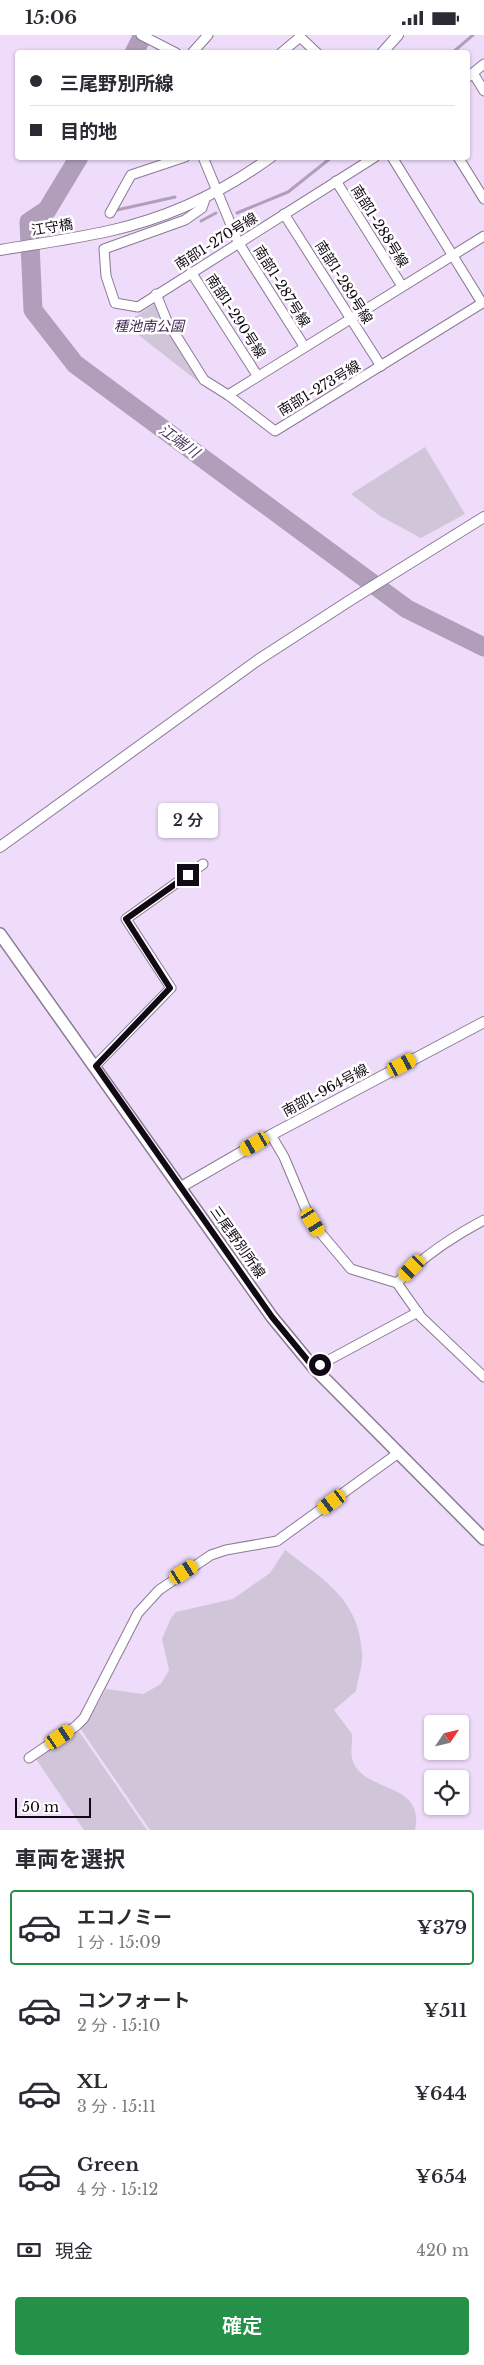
<!DOCTYPE html>
<html lang="ja">
<head>
<meta charset="utf-8">
<style>
  :root { --surface:#fff; --page:#f2f2f3; --text:#2b2b33; --muted:#7c7c81; --line:#e1e1e2; --accent:#259048 }
  body { margin:0; font-family:"Libre Baskerville","Noto Sans JP",serif; background:var(--page); color:var(--text); height:100vh; display:flex; flex-direction:column; font-size:19px; white-space:nowrap }
  * { box-sizing:border-box; margin:0 }
  p { font-size:16px; color:var(--muted) }
  .icon { flex:none; width:28px; height:28px; fill:none; stroke:currentColor; stroke-width:2; stroke-linecap:round; stroke-linejoin:round }
  .map { position:relative; height:1795px; overflow:hidden }
  .side { display:flex; flex-direction:column; background:var(--surface); flex:1 }
  .side>* { flex:none }
  .top-card { position:absolute; left:15px; top:15px; width:455px; height:110px; border-radius:5px; box-shadow:0 1px 4px #0004; display:grid; align-content:center; height:110px; padding:0 15px; background:var(--surface) }
  .needle { width:32px; rotate:55deg }
  .tools { position:absolute; left:424px; top:1680px; display:grid; gap:10px }
  .tools a { display:grid; place-items:center; width:45px; height:45px; border-radius:5px; background:var(--surface); box-shadow:0 1px 4px #0004; font-size:25px }
  .scale { position:absolute; left:15px; bottom:12px; width:76px; box-sizing:border-box; padding-left:5px; border:2px solid #110a14; border-top:0; font-size:14px; line-height:18px; white-space:nowrap; color:#110a14; -webkit-text-stroke:4px #fff; paint-order:stroke }
  .end { position:absolute; width:22px; height:22px; margin:-11px; border:6px solid #110a14; background:#fff; box-shadow:0 0 0 2px #fff }
  .from { border-radius:50% }
  .bubble { position:absolute; height:35px; border-radius:5px; background:var(--surface); box-shadow:0 1px 4px #0004; font-size:16px; font-weight:600; line-height:35px; text-align:center }
  .car { position:absolute; width:15px; height:30px; margin:-15px -8px; border-radius:6px; box-shadow:0 0 4px 1px #0007; background:linear-gradient(#f5c518 24%,#345 0 40%,#f5c518 0 76%,#345 0 86%,#f5c518 0) }
  .top-card b { display:flex; align-items:center; gap:18px; height:48px; font-size:19px }
  .top-card b+b { border-top:1px solid var(--line) }
  .top-card i { width:12px; height:12px; background:var(--text) }
  ul { padding:0; list-style:none }
  li { display:flex; align-items:center; gap:15px; height:75px; margin:0 10px 8px; padding:0 5px; border:2px solid transparent; border-radius:5px }
  li div { flex:1 }
  li b { display:block; font-size:19px }
  li em { font-style:normal; font-weight:600 }
  li.active { border-color:var(--accent) }
  li>.icon { width:45px; height:45px; stroke-width:1.5 }
  h2 { padding:0 15px; font-size:22px; line-height:60px }
  .pay { display:flex; align-items:center; gap:12px; height:55px; padding:0 15px; font-size:19px }
  .pay p { margin-inline-start:auto }
  .cta { display:flex; gap:10px; margin-top:auto; padding:10px 15px }
  .cta a { flex:1; height:58px; border-radius:5px; background:var(--accent); color:#fff; font-size:20px; font-weight:600; line-height:58px; text-align:center }
  .status { display:flex; justify-content:space-between; align-items:center; height:35px; padding:0 25px; background:var(--surface); direction:ltr }
  .status svg { height:14px; fill:currentColor }
  .map>svg:first-child { display:block }
  .green { fill:#d1c6d9 }
  .lines { fill:none; stroke-linecap:round; stroke-linejoin:round }
  .stream { stroke:#b09ebb; stroke-width:3 }
  .river { stroke:#b09ebb; stroke-width:19 }
  .minor-casing { stroke:#8b7a95; stroke-width:11 }
  .tertiary-casing { stroke:#8b7a95; stroke-width:12 }
  .secondary-casing { stroke:#8b7a95; stroke-width:14 }
  .minor { stroke:#fff; stroke-width:9 }
  .tertiary { stroke:#fff; stroke-width:10 }
  .secondary { stroke:#fff; stroke-width:11 }
  .route { stroke:#110a14; stroke-width:6 }
  .labels { text-anchor:middle; stroke-width:5; stroke-linejoin:round; paint-order:stroke }
  .street-label { font-size:14px; fill:#110a14; stroke:#fff }
  .park-label { font-size:14px; font-style:italic; fill:#432951; stroke:#fff }
  .water-label { font-size:15px; font-style:italic; fill:#50365f; stroke:#fff }
</style>
</head>
<body>
<div class="status"><b>15:06</b><svg viewBox="0 0 49 12"><path d="M0 12V9h3v3zM5 12V6h3v6zM10 12V3h3v9zM15 12V0h3v12zM26 1h20v11H26zM47 4h2v5h-2z"/></svg></div>
<div class="map">
<svg width="484" height="1795" viewBox="0 0 484 1795">
  <rect width="100%" height="100%" fill="#eedcfa"/>
  <!-- green -->
  <g class="green">
    <polygon points="156,268 162,286 200,348 127,291 127,287"/>
    <polygon points="425,412 465,479 421,503 380,481 351,459"/>
    <path d="M285,1515c39,30 74,49 77,103 1,12 -4,26 -6,38l-22,19 18,24c1,11 -3,20 2,30 15,29 71,19 61,66h-265l-70,-102 10,-10 16,-29 37,5 18,-10 8,-14 -7,-31 9,-21 5,-6 57,-13 37,-26z"/>
    <polygon points="78,1695 147,1795 84,1795 36,1724"/>
  </g>
  <g class="lines">
    <!-- stream -->
    <g class="stream">
      <polyline points="452,18 473,0"/>
      <polyline points="117,175 175,162"/>
      <polyline points="237,178 288,157 332,122"/>
      <polyline points="201,186 216,178"/>
    </g>
    <!-- river -->
    <g class="river">
      <polyline points="134,18 143,0"/>
      <polyline points="79,122 47,175 29,187 33,275 75,329 407,574 484,612"/>
    </g>
    <defs>
      <g id="minor">
        <polyline points="141,0 176,18"/>
        <polyline points="192,18 208,0"/>
        <polyline points="281,18 300,2 317,18"/>
        <polyline points="473,38 484,56"/>
        <polyline points="468,42 484,29"/>
        <polyline points="203,122 238,207 304,311"/>
        <polyline points="392,122 482,268"/>
        <polyline points="458,122 484,164"/>
        <polyline points="336,146 402,251"/>
        <polyline points="206,161 202,173 185,185 104,214 106,241 115,268 138,272 375,122"/>
        <polyline points="110,178 131,140 185,122"/>
        <polyline points="284,179 381,331"/>
        <polyline points="191,237 257,340"/>
        <polyline points="156,259 167,286 204,345 228,360 275,396 484,267"/>
        <polyline points="228,360 484,201"/>
        <polyline points="95,1031 171,953 126,884 203,829"/>
        <polyline points="271,1100 284,1122 308,1179 319,1196 351,1234 397,1248 421,1282 484,1342"/>
        <path d="M397,1248c26,-27 55,-46 87,-63"/>
        <polyline points="314,1333 418,1277"/>
        <polyline points="29,1723 76,1691 84,1683 138,1578 159,1555 211,1520 226,1515 277,1506 397,1419"/>
      </g>
      <g id="tertiary">
        <polyline points="382,18 398,0"/>
        <path d="M0,215c36,-6 73,-11 109,-19 58,-13 114,-39 162,-74"/>
        <polyline points="0,812 258,625 349,566 484,482"/>
        <polyline points="181,1152 271,1100 484,987"/>
      </g>
      <polyline id="secondary" points="0,899 272,1282 314,1333 484,1504"/>
    </defs>
    <!-- minor casing -->
    <use href="#minor" class="minor-casing"/>
    <!-- tertiary casing -->
    <use href="#tertiary" class="tertiary-casing"/>
    <!-- secondary casing -->
    <use href="#secondary" class="secondary-casing"/>
    <!-- minor -->
    <use href="#minor" class="minor"/>
    <!-- tertiary -->
    <use href="#tertiary" class="tertiary"/>
    <!-- secondary -->
    <use href="#secondary" class="secondary"/>
  </g>
  <g class="lines">
    <!-- route -->
    <polyline class="route" points="188,840 126,884 170,953 96,1031 272,1282 314,1333 320,1330"/>
  </g>
  <g class="labels">
    <!-- street labels -->
    <g class="street-label">
      <text transform="translate(380 191) rotate(58)" y="5">南部1-288号線</text>
      <text transform="translate(52 192) rotate(-9)" y="5">江守橋</text>
      <text transform="translate(216 206) rotate(-32)" y="5">南部1-270号線</text>
      <text transform="translate(344 247) rotate(58)" y="5">南部1-289号線</text>
      <text transform="translate(282 251) rotate(58)" y="5">南部1-287号線</text>
      <text transform="translate(236 281) rotate(57)" y="5">南部1-290号線</text>
      <text transform="translate(319 353) rotate(-31)" y="5">南部1-273号線</text>
      <text transform="translate(325 1055) rotate(-28)" y="5">南部1-964号線</text>
      <text transform="translate(238 1207) rotate(55)" y="5">三尾野別所線</text>
    </g>
    <!-- park labels -->
    <g class="park-label">
      <text x="149" y="296">種池南公園</text>
    </g>
    <!-- water labels -->
    <g class="water-label">
      <text transform="translate(179 406) rotate(36)" y="5">江端川</text>
    </g>
  </g>
</svg>
<div class="tools">
<a><svg class="needle" viewBox="-14 -14 28 28"><path d="M0-13l5 13h-10z" fill="#e53935"/><path d="M0 13l5-13h-10z" fill="#7c7c81"/></svg></a>
<a><svg class="icon" aria-label="locate" viewBox="0 0 24 24"><circle cx="12" cy="12" r="6"/><path d="M12 2v4M12 18v4M2 12h4M18 12h4"/></svg></a>
</div>
<div class="scale">50 m</div>
<i class="end from" style="left:320px;top:1330px"></i>
<i class="end" style="left:188px;top:840px"></i>
<div class="bubble" style="left:158px;top:768px;width:60px">2 分</div>
<i class="car" style="left:402px;top:1030px;rotate:62deg"></i>
<i class="car" style="left:255px;top:1109px;rotate:240deg"></i>
<i class="car" style="left:313px;top:1187px;rotate:148deg"></i>
<i class="car" style="left:412px;top:1233px;rotate:224deg"></i>
<i class="car" style="left:332px;top:1467px;rotate:234deg"></i>
<i class="car" style="left:184px;top:1537px;rotate:57deg"></i>
<i class="car" style="left:60px;top:1702px;rotate:56deg"></i>
<div class="top-card">
<b><i class="from"></i>三尾野別所線</b>
<b><i></i>目的地</b>
</div>
</div>
<section class="side">
<h2>車両を選択</h2>
<ul>
<li class="active"><svg class="icon" aria-label="car" viewBox="0 0 24 24"><path d="M5 17H2v-5l4-1 3-4h7l3 4 3 1v5h-3M9 17h6M6 11h13"/><circle cx="7" cy="17" r="2"/><circle cx="17" cy="17" r="2"/></svg><div><b>エコノミー</b><p>1 分 · 15:09</p></div><em>¥379</em></li>
<li><svg class="icon" aria-label="car" viewBox="0 0 24 24"><path d="M5 17H2v-5l4-1 3-4h7l3 4 3 1v5h-3M9 17h6M6 11h13"/><circle cx="7" cy="17" r="2"/><circle cx="17" cy="17" r="2"/></svg><div><b>コンフォート</b><p>2 分 · 15:10</p></div><em>¥511</em></li>
<li><svg class="icon" aria-label="car" viewBox="0 0 24 24"><path d="M5 17H2v-5l4-1 3-4h7l3 4 3 1v5h-3M9 17h6M6 11h13"/><circle cx="7" cy="17" r="2"/><circle cx="17" cy="17" r="2"/></svg><div><b>XL</b><p>3 分 · 15:11</p></div><em>¥644</em></li>
<li><svg class="icon" aria-label="car" viewBox="0 0 24 24"><path d="M5 17H2v-5l4-1 3-4h7l3 4 3 1v5h-3M9 17h6M6 11h13"/><circle cx="7" cy="17" r="2"/><circle cx="17" cy="17" r="2"/></svg><div><b>Green</b><p>4 分 · 15:12</p></div><em>¥654</em></li>
</ul>
<div class="pay"><svg class="icon" aria-label="cash" viewBox="0 0 24 24"><path d="M3 7h18v10H3z"/><circle cx="12" cy="12" r="2"/></svg>現金<p>420 m</p></div>
<div class="cta"><a>確定</a></div>
</section>
</body>
</html>
